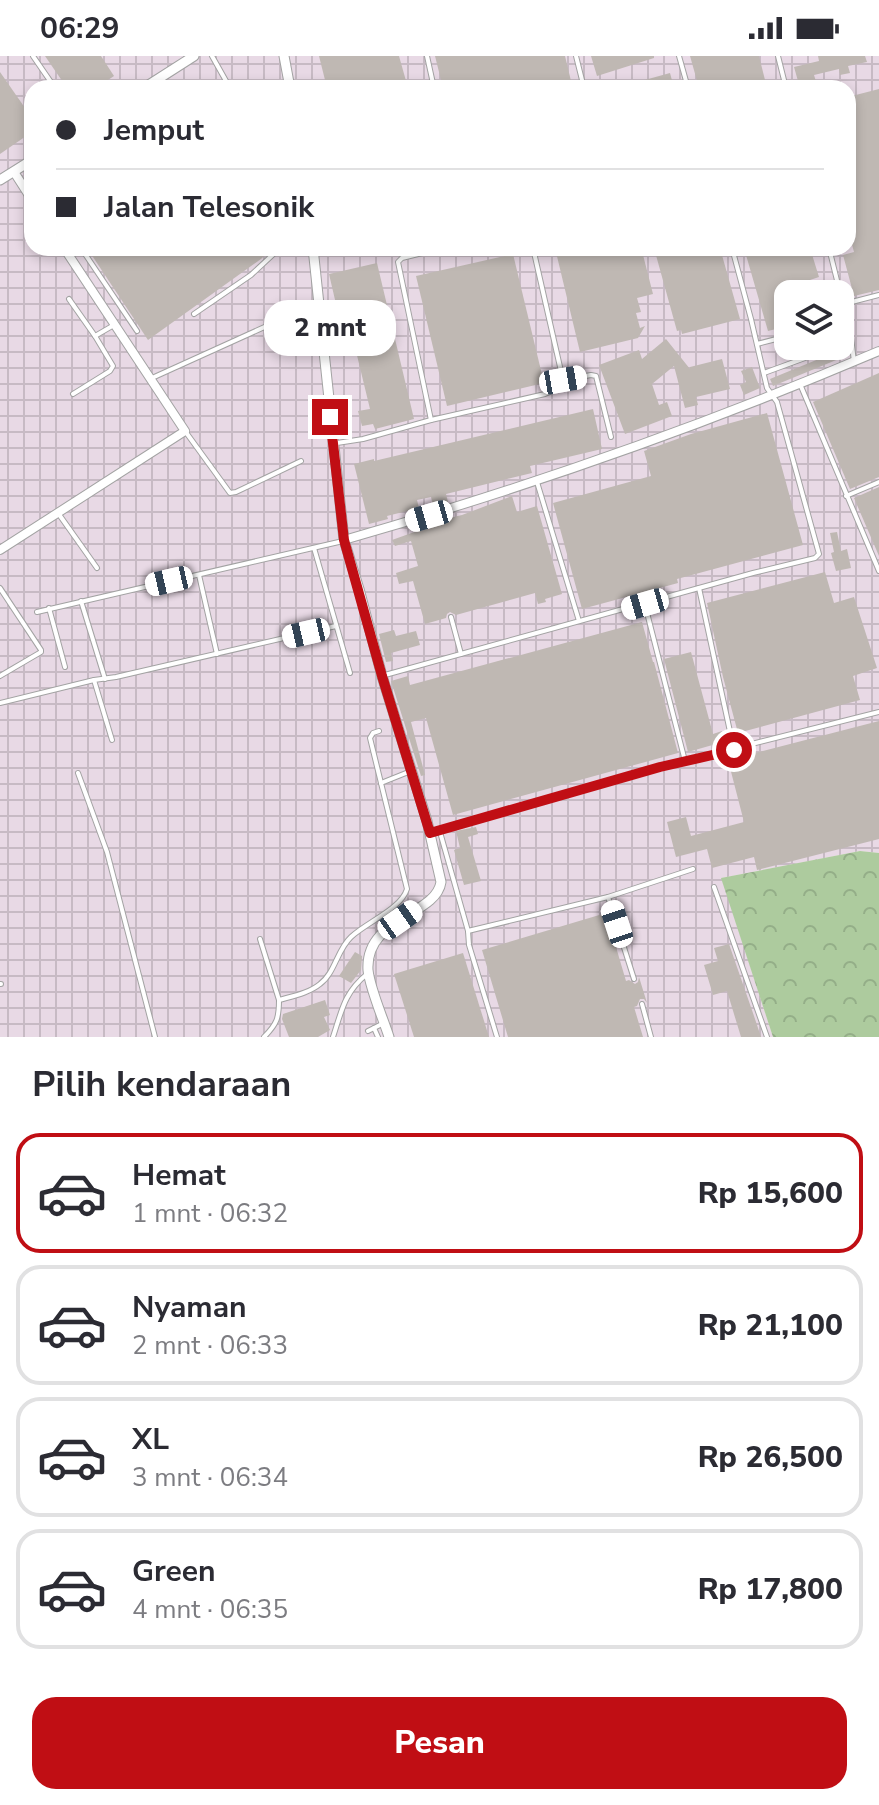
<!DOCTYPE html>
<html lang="id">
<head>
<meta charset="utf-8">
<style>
  :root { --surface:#fff; --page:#f2f2f3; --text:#2b2b33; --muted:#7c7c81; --line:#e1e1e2; --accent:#c00e14 }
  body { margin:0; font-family:"Nunito Sans",sans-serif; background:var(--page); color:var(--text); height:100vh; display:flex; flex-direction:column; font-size:30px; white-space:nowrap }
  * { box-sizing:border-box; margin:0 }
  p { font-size:26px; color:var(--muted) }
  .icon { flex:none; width:44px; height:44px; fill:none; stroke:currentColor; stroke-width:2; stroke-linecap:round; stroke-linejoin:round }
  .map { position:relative; height:981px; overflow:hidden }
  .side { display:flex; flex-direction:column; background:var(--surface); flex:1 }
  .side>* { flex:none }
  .banner { position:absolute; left:24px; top:24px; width:832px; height:176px; border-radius:24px; box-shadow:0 4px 12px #0003; display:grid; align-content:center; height:176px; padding:0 32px; background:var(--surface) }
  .buttons { position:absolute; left:774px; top:224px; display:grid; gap:16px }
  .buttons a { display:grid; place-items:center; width:80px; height:80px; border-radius:16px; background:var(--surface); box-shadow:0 4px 12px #0003; font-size:40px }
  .end { position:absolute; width:36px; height:36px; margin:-18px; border:10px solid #c00e14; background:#fff; box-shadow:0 0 0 4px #fff }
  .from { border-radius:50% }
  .bubble { position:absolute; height:56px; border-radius:24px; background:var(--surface); box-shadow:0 4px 12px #0003; font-size:26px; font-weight:800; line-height:56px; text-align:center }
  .car { position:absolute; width:24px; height:48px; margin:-24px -12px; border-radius:10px; box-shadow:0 0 6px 2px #0007; background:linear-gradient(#fff 24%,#345 0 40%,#fff 0 76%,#345 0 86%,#fff 0) }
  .banner b { display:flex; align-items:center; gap:28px; height:76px; font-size:30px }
  .banner b+b { border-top:2px solid var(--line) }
  .banner i { width:20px; height:20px; background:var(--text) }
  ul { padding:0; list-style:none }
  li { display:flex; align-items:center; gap:24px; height:120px; margin:0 16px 12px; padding:0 16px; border:4px solid var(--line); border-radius:24px }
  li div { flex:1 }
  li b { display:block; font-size:30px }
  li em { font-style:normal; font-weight:800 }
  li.active { border-color:var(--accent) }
  li>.icon { width:72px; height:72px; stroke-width:1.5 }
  h2 { padding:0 32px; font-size:36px; line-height:96px }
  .button { display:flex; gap:16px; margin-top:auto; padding:16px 32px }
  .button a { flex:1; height:92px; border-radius:24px; background:var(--accent); color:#fff; font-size:32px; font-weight:800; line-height:92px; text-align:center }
  .status { display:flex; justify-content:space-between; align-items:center; height:56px; padding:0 40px; background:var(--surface); direction:ltr }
  .status svg { height:22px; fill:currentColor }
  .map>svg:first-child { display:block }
  .industrial { fill:url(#industrial-grid); fill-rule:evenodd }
  .forest { fill:url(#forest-crowns) }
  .building { fill:#bfb8b3 }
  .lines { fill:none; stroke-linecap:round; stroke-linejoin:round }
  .service-casing { stroke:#a3a3a3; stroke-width:6 }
  .minor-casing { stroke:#a3a3a3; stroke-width:10 }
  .tertiary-casing { stroke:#a3a3a3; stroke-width:11 }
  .service { stroke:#fff; stroke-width:4 }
  .minor { stroke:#fff; stroke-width:8 }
  .tertiary { stroke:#fff; stroke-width:9 }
  .route { stroke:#c00e14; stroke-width:10 }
</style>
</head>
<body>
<div class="status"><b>06:29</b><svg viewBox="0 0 49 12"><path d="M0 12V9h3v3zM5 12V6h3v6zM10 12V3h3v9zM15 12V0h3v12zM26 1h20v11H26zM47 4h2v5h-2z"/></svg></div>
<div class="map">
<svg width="879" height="981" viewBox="0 0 879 981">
  <defs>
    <pattern id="industrial-grid" width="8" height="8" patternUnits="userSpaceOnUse" patternTransform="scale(2)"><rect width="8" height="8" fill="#e8d9e5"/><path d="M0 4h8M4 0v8" fill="none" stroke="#c7bac4"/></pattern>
    <pattern id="forest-crowns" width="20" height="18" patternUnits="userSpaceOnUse" patternTransform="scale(2)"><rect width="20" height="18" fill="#adcb9e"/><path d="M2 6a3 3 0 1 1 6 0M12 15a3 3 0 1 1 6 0" fill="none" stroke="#94ae88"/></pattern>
  </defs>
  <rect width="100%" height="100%" fill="#efece6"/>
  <!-- industrial -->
  <path class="industrial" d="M0,0h879v797l-19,-2 -138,27 51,159h-773zM32,32h816v160h-816zM788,238h52v52h-52z"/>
  <!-- forest -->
  <polygon class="forest" points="860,795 879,797 879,981 773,981 721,822"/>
  <!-- building -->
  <g class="building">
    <polygon points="45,0 101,0 114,20 96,32 67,32"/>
    <polygon points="319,0 399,0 408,32 322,32 320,25 325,24"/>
    <polygon points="435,0 565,0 571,25 539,32 443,32"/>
    <polygon points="591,0 654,0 654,2 597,20"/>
    <polygon points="690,0 759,0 767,32 699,32"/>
    <polygon points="818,0 865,0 867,6 848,10 850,17 840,19 839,13 814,19 818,32 800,32 794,11 819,5"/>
    <polygon points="0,16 32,62 32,76 0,98"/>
    <polygon points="670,17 674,32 623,32 623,30"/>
    <polygon points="879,33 879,234 854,240 843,199 854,196 848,174 848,41"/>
    <polygon points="87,192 273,192 261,203 148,284"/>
    <polygon points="555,192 620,192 622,200 642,195 653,238 637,242 641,256 636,257 640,272 645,270 638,282 580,296"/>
    <polygon points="654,192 720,192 740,263 682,278 681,274 677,275"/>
    <polygon points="744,192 810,192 819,221 810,224 814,238 788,238 788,270 768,275"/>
    <polygon points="513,198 544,327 447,350 416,220"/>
    <polygon points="377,207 414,363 375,373 373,368 362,370 358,355 370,353 354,287 338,291 331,263 339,261 329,218"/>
    <polygon points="666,283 690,313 690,311 722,303 730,333 696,341 698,349 685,352 674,310 652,328 659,349 667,346 672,360 625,378 599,309 639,294 642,303"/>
    <polygon points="842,291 846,300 773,330 770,323 826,300 829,296"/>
    <polygon points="752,311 760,332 744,339 740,329 746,326 741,315"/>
    <polygon points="879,317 879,421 850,433 813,346"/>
    <polygon points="593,353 602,393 530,410 532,417 446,438 448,446 433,450 431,441 417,444 419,452 387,460 388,463 369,468 354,408 374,403 374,405"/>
    <polygon points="767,357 803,489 677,523 678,527 582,553 553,447 651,420 644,395 691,378"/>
    <polygon points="879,431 879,500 854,442"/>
    <polygon points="512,440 517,456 537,450 562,538 545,543 546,546 538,548 535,537 456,559 450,556 447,558 446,562 425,568 413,525 399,528 396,517 418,510 411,485 395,490 392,484 445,465 445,463 462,459"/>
    <polygon points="837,476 841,495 847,493 851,512 836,515 831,497 834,496 830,477"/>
    <polygon points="825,516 834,547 854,541 877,612 853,620 860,644 738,677 723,621 707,547"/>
    <polygon points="642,566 653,606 654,606 678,697 453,759 426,662 411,666 425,719 421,720 391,625 408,620 410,629"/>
    <polygon points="394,574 396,580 416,575 420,589 391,597 393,605 386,606 379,578"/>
    <polygon points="691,596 713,678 722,675 724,682 715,684 716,688 688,696 664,603"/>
    <polygon points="879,665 879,783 757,814 754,801 712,812 707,793 676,801 667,766 686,761 691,780 744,766 728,704"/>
    <polygon points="476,771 478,778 468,781 481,825 464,829 454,794 460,792 456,775"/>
    <polygon points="606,857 626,925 629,924 635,928 638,926 639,921 647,947 644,943 640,943 637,950 634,951 643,981 508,981 482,894"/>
    <polygon points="729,888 754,960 761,981 741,981 727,935 713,939 704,909 718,905 714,892"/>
    <polygon points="355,896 362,900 361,914 351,927 339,920"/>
    <polygon points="463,897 489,981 414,981 394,918"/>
    <polygon points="325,944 330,959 324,961 330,974 318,981 289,981 282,963 283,958"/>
  </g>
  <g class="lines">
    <defs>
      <g id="service">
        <polyline points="33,0 55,32"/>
        <polyline points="212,0 230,32"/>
        <polyline points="427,0 434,32"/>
        <polyline points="576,0 584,32"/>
        <polyline points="679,0 688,32"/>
        <polyline points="778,0 786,32"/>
        <polyline points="81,192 137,275"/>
        <polyline points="829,192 851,281 854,306"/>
        <polyline points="69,243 95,280 113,310 110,315 73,338"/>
        <polyline points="844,248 879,239"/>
        <polyline points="194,258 251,219 280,192"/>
        <polyline points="95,280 114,269"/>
        <polyline points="757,288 788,280"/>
        <polyline points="764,317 824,295 823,290"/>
        <polyline points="152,322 280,264"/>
        <polyline points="563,324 591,319 596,320 611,381"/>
        <polyline points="800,328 879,515"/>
        <polyline points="431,364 398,206 402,202 443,192"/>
        <polyline points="185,375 230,437 236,436 301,405"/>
        <polyline points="337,387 363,383 431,364 545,338 557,333 563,324 533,192"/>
        <polyline points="537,426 579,565"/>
        <polyline points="846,440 879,426"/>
        <polyline points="58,457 97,512"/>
        <polyline points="314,492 350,617"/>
        <polyline points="199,519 217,598"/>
        <polyline points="0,532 41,594 41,596 0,620"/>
        <polyline points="699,532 734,694"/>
        <polyline points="81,545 105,623"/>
        <polyline points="645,549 685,705"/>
        <polyline points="49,552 65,611"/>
        <polyline points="37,556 343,485"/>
        <polyline points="451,561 461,598"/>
        <polyline points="385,619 753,517 815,502 819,498 777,346 767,332 751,263 732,192"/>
        <polyline points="0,647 94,624"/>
        <polyline points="379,675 373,677 370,682 381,727"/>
        <polyline points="112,684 94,624 116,621 336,570"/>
        <polyline points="78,717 107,796 155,981"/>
        <polyline points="440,776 468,875 469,889 497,981"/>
        <polyline points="430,777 660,711 879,656"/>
        <polyline points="714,831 767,981"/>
        <polyline points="608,841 634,923"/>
        <polyline points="468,875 608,841 693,813"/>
        <polyline points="260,883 279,944"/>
        <polyline points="0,928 1,928"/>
        <polyline points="642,948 651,981"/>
        <polyline points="374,972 378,981"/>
        <polyline points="368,975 382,968"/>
        <path d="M264,981c13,-13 15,-19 15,-37 14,-4 30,-7 41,-16 15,-11 17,-34 31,-47 16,-15 50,-28 56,-48l-26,-106 30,-12"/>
        <path d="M333,981c9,-27 11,-44 34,-63"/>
      </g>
      <g id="minor">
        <polyline points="14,116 32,144"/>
        <path d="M344,484c182,-52 361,-115 535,-189"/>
        <polyline points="0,494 185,375 64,192"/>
      </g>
      <g id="tertiary">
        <polyline points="284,0 290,32"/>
        <polyline points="144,32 194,0"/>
        <polyline points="0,124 32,104"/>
        <path d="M313,192l31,292 15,49 23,87 45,145 14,61c-5,34 -76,35 -73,88 2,19 15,48 21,67"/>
      </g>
    </defs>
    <!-- service casing -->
    <use href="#service" class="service-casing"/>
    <!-- minor casing -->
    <use href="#minor" class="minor-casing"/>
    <!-- tertiary casing -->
    <use href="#tertiary" class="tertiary-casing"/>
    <!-- service -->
    <use href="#service" class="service"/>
    <!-- minor -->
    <use href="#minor" class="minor"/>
    <!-- tertiary -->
    <use href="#tertiary" class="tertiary"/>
  </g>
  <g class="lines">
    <!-- route -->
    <polyline class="route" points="330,361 344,484 382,620 430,777 660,711 734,694"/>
  </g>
</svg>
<div class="buttons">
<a><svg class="icon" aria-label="layers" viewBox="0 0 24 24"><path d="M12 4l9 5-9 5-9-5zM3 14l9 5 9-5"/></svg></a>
</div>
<i class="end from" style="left:734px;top:694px"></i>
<i class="end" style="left:330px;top:361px"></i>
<div class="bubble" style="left:264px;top:244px;width:132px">2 mnt</div>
<i class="car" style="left:563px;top:324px;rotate:80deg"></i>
<i class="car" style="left:429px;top:460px;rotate:254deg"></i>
<i class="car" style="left:169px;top:525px;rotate:257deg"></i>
<i class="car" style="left:645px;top:548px;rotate:254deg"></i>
<i class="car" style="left:306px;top:577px;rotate:257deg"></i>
<i class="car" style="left:400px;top:864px;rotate:55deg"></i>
<i class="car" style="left:617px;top:868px;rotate:342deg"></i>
<div class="banner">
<b><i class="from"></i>Jemput</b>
<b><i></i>Jalan Telesonik</b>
</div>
</div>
<section class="side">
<h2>Pilih kendaraan</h2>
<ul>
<li class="active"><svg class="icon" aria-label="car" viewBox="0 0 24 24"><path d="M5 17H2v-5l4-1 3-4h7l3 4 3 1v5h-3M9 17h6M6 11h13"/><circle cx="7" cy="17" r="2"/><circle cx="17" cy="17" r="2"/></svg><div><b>Hemat</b><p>1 mnt · 06:32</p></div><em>Rp 15,600</em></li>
<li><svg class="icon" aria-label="car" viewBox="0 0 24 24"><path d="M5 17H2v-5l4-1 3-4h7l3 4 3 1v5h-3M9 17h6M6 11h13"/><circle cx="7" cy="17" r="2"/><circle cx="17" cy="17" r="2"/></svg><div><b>Nyaman</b><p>2 mnt · 06:33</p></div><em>Rp 21,100</em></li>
<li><svg class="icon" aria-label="car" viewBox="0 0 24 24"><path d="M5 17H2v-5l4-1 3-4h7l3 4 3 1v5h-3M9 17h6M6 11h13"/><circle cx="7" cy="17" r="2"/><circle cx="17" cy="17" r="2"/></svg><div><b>XL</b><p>3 mnt · 06:34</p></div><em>Rp 26,500</em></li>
<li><svg class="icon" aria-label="car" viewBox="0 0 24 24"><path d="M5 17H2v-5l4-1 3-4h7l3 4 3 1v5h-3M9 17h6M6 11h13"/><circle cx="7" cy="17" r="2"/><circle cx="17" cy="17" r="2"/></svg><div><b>Green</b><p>4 mnt · 06:35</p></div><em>Rp 17,800</em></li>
</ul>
<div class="button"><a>Pesan</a></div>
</section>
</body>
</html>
